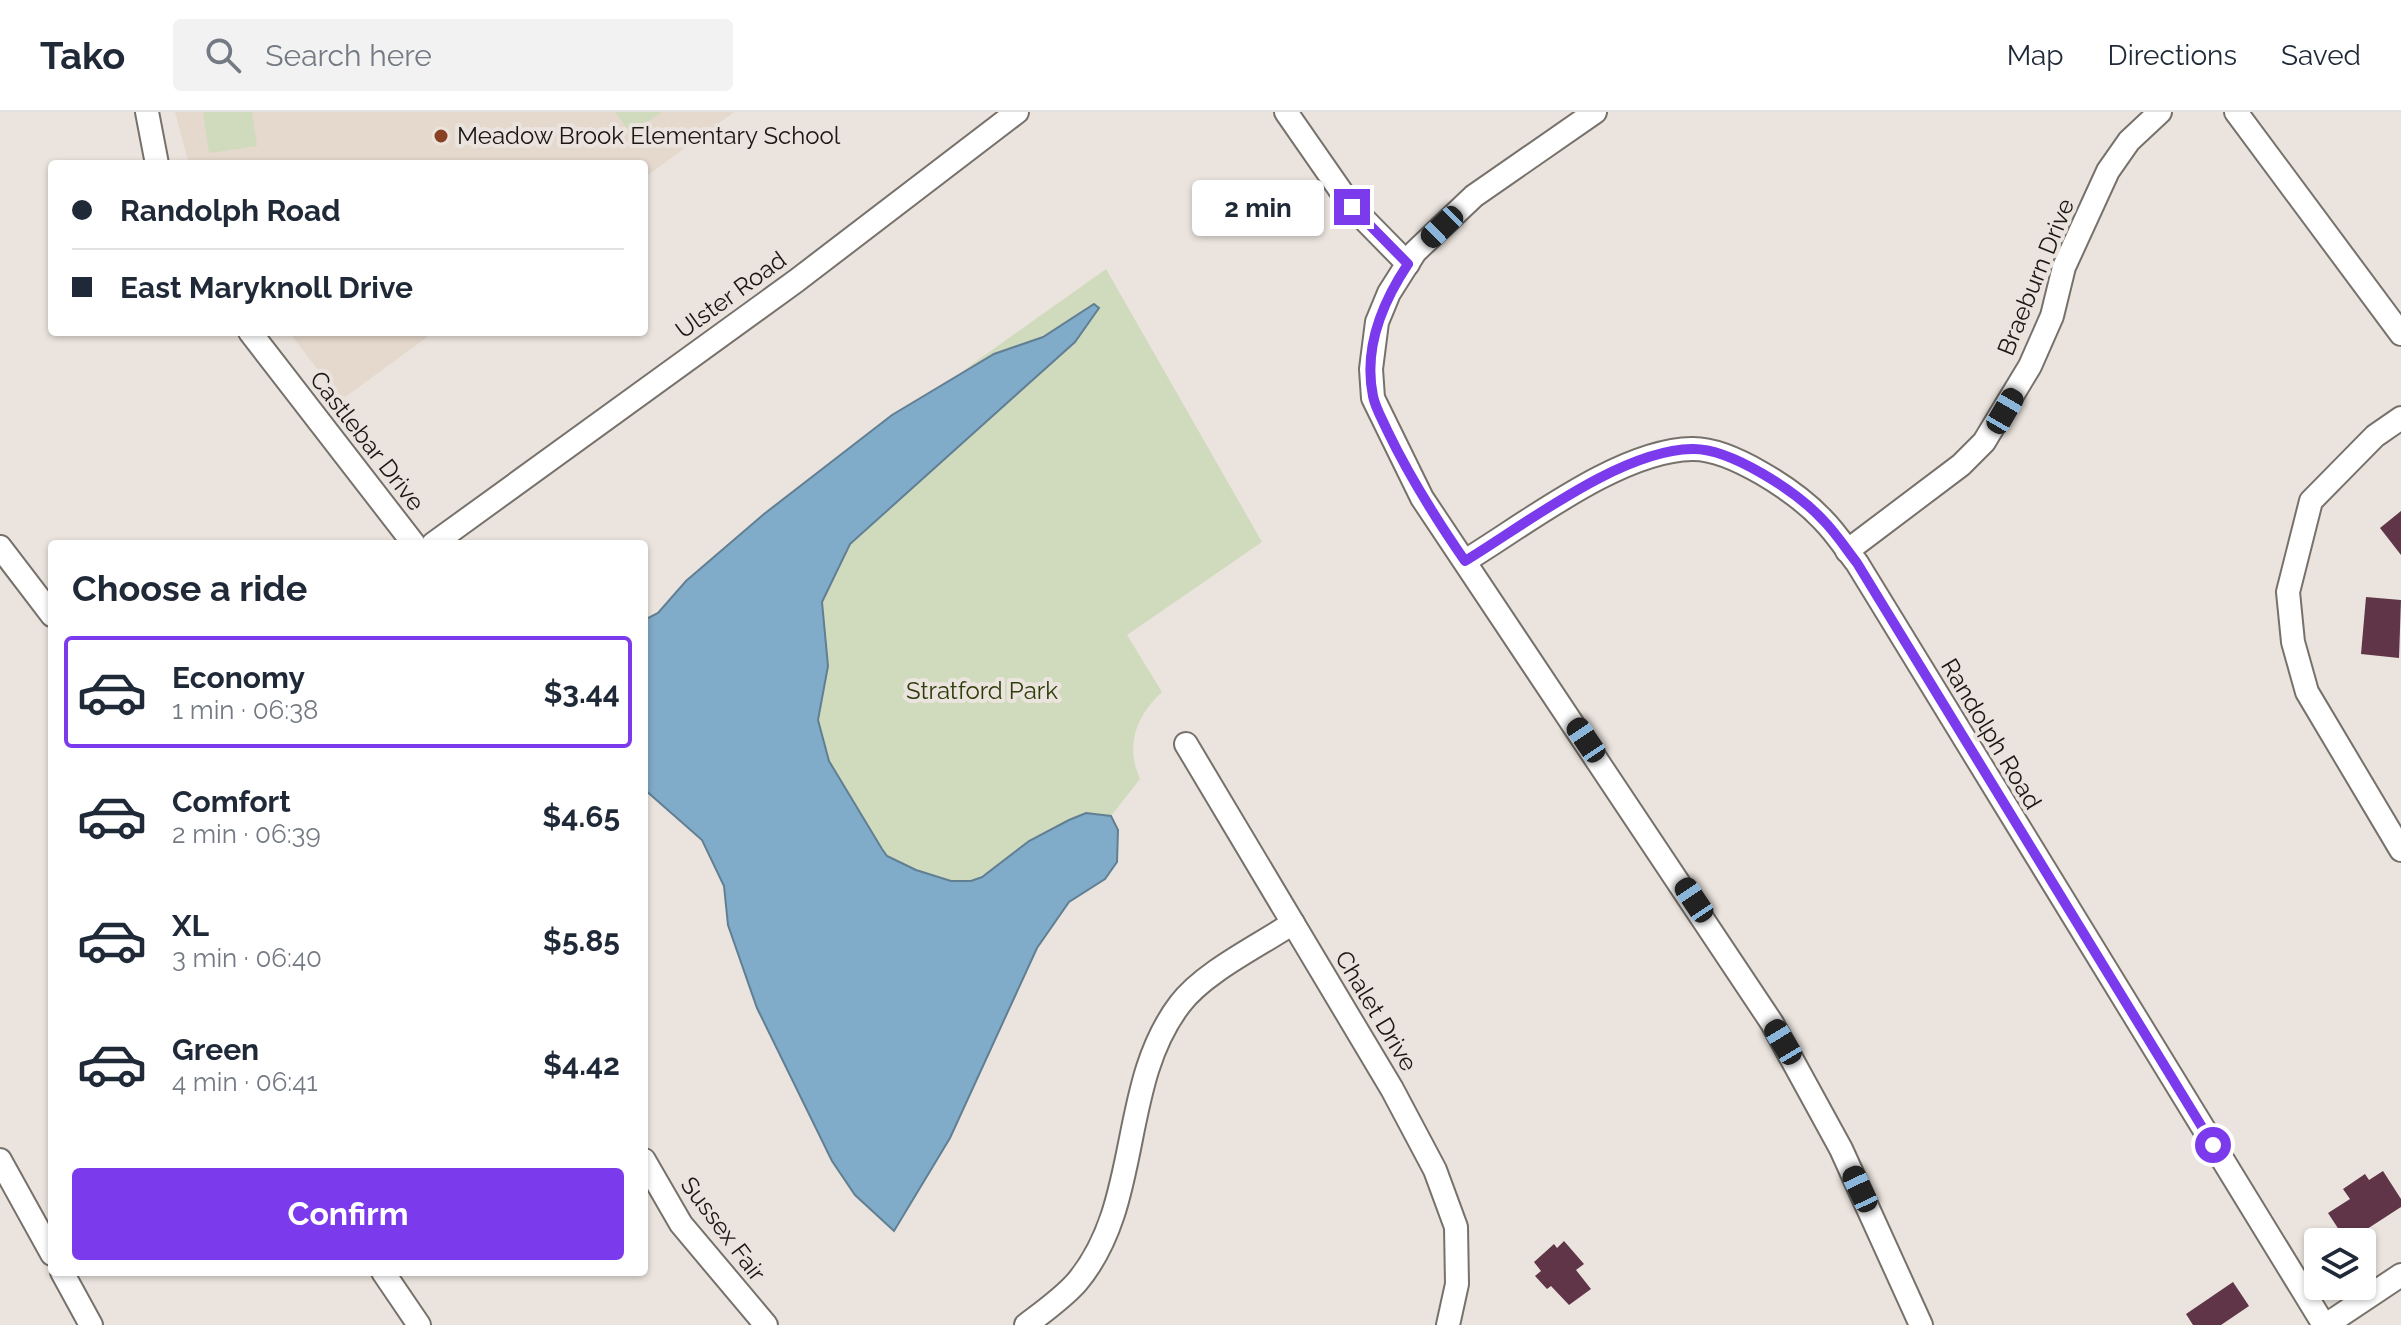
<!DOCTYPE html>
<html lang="en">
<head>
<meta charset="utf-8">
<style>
  :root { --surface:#fff; --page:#f2f2f3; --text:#1f2937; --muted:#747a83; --line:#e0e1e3; --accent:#7c3aed }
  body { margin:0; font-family:Raleway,sans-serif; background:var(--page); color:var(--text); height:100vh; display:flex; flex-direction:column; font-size:30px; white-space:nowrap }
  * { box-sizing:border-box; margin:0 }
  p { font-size:26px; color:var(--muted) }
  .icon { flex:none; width:44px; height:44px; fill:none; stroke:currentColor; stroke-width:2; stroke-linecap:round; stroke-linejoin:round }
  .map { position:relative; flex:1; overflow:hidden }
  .drawer { position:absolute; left:48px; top:428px; width:600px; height:736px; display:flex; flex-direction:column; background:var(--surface); border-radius:8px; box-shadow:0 2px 6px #0004 }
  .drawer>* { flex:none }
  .top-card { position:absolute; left:48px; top:48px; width:600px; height:176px; border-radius:8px; box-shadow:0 2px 6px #0004; display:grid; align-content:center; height:176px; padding:0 24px; background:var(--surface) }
  .tools { position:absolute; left:2304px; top:1116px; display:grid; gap:16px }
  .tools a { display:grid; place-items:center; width:72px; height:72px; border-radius:8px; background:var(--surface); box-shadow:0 2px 6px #0004; font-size:40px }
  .end { position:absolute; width:36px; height:36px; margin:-18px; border:10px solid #7c3aed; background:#fff; box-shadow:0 0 0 4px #fff }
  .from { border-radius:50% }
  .bubble { position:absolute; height:56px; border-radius:8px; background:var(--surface); box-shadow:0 2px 6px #0004; font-size:26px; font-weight:700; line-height:56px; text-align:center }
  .car { position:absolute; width:24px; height:48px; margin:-24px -12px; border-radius:10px; box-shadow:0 0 6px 2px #0007; background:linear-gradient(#222 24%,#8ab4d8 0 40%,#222 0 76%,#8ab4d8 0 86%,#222 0) }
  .top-card b { display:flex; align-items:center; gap:28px; height:76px; font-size:30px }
  .top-card b+b { border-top:2px solid var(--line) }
  .top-card i { width:20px; height:20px; background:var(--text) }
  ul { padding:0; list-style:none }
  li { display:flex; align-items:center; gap:24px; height:112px; margin:0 16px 12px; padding:0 8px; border:4px solid transparent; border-radius:8px }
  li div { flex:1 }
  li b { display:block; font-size:30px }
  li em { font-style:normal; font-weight:700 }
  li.selected { border-color:var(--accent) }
  li>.icon { width:72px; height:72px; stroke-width:1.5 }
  h2 { padding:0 24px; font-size:36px; line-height:96px }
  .action { display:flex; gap:16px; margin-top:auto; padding:16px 24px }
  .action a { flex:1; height:92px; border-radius:8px; background:var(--accent); color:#fff; font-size:32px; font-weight:700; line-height:92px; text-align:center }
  header { display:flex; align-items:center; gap:48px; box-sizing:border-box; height:112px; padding:0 40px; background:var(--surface); border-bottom:2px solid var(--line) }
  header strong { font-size:38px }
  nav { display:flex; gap:44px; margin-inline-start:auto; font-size:28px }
  .search { width:560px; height:72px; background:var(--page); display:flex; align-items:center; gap:20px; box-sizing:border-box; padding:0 28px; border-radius:8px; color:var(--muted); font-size:30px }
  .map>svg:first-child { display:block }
  .built { fill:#e5d8cd }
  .green { fill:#d0dbbd }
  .water { fill:#80abc9; stroke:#617f93; stroke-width:2 }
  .building { fill:#5f3547 }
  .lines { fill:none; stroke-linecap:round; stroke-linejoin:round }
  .minor-casing { stroke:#77716b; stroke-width:26 }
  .minor { stroke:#fff; stroke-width:22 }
  .route { stroke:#7c3aed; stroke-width:10 }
  .poi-dot { fill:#894122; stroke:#ebe4de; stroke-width:3 }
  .labels { text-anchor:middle; stroke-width:8; stroke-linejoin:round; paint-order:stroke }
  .poi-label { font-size:24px; fill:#1a1715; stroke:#ebe4de; text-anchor:start }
  .street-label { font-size:24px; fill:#1a1715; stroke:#ebe4de }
  .park-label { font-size:24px; fill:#2f3d0a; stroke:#ebe4de }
</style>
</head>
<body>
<header>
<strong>Tako</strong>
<div class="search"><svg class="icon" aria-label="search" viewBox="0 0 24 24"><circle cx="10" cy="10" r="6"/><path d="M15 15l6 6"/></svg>Search here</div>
<nav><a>Map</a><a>Directions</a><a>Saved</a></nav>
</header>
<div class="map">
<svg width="2401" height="1213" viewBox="0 0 2401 1213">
  <rect width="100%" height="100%" fill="#ebe4de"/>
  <!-- built -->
  <g class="built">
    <polygon points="175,0 734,0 644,66 644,52 189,52"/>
    <polygon points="289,220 434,220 341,288"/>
  </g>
  <!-- green -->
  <g class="green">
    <polygon points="203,0 252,0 257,34 209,41"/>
    <polygon points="615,0 662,0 630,21"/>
    <path d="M1106,157l156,273 -135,93 35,57c-26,24 -37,53 -22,87l-29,37 -18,-3 -122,68h-20l-35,-11 -29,-14 -5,-7 -53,-89 -11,-40 10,-54 -6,-64 28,-58 225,-202 24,-34 -11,-2c-36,33 -82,42 -124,64z"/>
  </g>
  <!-- water -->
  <polygon class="water" points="1094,192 1099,196 1075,230 850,432 822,490 828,554 818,608 829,649 882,737 887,744 916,758 951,769 971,769 982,765 1029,729 1069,708 1086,701 1111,704 1118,718 1117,750 1105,767 1069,790 1037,836 950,1026 894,1119 855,1083 832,1049 757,896 728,813 724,774 702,728 644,677 644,508 658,501 686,469 764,402 892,303 994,242 1043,225"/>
  <!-- building -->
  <g class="building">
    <polygon points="2401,399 2401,443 2380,416"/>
    <polygon points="2366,485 2401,488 2399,546 2361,542"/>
    <polygon points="2383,1059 2401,1087 2401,1095 2347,1130 2328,1101 2350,1087 2343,1077 2365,1062 2369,1068"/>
    <polygon points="1564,1129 1584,1152 1576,1158 1591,1177 1569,1193 1551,1174 1547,1177 1535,1164 1541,1159 1534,1150 1554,1132 1557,1136"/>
    <polygon points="2233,1170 2249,1194 2221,1213 2193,1213 2186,1202"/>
  </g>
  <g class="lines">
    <defs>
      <g id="minor">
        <polyline points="147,0 157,52"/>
        <polyline points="1286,0 1352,95 1408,152"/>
        <polyline points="1595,0 1474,84 1415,140 1389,181 1377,210 1371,257 1373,286 1422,386 1772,911 1841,1037 1921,1213"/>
        <polyline points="2236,0 2401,222"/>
        <polyline points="250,220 414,432"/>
        <polyline points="2401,306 2375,324 2311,389 2288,480 2293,530 2307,580 2401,738"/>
        <polyline points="433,432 796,169 1017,0"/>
        <polyline points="0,435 52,503"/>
        <polyline points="1847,439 1961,353 1984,330 2030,254 2052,204 2064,155 2108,59 2129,29 2160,0"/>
        <path d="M1465,449c61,-37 155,-111 227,-112 39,-1 105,43 131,71 13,13 23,29 34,43l467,762"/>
        <polyline points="1186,632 1392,977 1435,1058 1456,1115 1457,1172 1448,1213"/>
        <polyline points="0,1048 52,1142"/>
        <polyline points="644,1048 681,1112 766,1213"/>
        <polyline points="62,1160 91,1213"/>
        <polyline points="383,1160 419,1213"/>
        <path d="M1026,1213c17,-13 37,-27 51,-43 66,-79 41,-197 103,-278 24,-32 80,-59 113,-81"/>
        <polyline points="2326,1213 2401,1163"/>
      </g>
    </defs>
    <!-- minor casing -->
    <use href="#minor" class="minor-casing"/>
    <!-- minor -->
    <use href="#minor" class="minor"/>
  </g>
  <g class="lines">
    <!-- route -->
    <path class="route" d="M1352,95l56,57c-26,39 -45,84 -35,132 2,11 9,23 14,34 22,46 49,89 78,131 61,-37 156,-111 227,-112 39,-1 105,43 131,71 13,13 23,29 34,43l356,582"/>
  </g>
  <!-- markers -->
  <circle class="poi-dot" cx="441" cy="24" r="8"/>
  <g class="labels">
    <!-- poi labels -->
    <g class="poi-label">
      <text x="457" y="32">Meadow Brook Elementary School</text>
    </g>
    <!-- street labels -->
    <g class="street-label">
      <text transform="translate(2036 165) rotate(-68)" y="8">Braeburn Drive</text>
      <text transform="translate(731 183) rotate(-36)" y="8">Ulster Road</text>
      <text transform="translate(367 329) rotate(52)" y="8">Castlebar Drive</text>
      <text transform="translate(1991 622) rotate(59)" y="8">Randolph Road</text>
      <text transform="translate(1376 899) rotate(59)" y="8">Chalet Drive</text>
      <text transform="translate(723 1117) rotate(53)" y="8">Sussex Fair</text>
    </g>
    <!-- park labels -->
    <g class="park-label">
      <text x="982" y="587">Stratford Park</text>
    </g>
  </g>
</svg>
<div class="tools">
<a><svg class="icon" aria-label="layers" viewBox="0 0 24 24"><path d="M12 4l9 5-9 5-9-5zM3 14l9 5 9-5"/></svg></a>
</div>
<i class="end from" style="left:2213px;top:1033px"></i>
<i class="end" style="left:1352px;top:95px"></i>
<div class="bubble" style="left:1192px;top:68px;width:132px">2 min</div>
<i class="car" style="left:1442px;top:115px;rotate:226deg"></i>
<i class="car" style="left:2005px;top:299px;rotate:30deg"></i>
<i class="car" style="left:1586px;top:628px;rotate:326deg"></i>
<i class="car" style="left:1694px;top:788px;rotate:326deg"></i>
<i class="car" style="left:1783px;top:930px;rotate:329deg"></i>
<i class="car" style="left:1860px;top:1077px;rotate:335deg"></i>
<div class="top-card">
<b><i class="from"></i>Randolph Road</b>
<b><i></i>East Maryknoll Drive</b>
</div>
<section class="drawer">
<h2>Choose a ride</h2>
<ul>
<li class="selected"><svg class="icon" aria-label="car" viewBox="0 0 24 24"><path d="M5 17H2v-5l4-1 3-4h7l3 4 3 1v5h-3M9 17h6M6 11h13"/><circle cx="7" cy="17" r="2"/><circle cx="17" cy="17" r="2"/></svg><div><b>Economy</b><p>1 min · 06:38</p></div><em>$3.44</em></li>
<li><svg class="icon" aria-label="car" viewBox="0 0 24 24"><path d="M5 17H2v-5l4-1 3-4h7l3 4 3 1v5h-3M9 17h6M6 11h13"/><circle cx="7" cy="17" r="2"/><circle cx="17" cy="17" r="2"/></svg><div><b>Comfort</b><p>2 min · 06:39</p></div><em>$4.65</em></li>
<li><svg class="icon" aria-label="car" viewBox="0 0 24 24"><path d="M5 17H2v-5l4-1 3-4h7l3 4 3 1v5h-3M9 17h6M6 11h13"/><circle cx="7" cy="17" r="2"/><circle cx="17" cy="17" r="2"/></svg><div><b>XL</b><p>3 min · 06:40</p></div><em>$5.85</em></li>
<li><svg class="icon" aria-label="car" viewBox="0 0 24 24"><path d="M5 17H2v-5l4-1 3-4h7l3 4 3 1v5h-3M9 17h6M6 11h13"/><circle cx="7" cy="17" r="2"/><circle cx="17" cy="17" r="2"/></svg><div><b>Green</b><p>4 min · 06:41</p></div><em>$4.42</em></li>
</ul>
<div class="action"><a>Confirm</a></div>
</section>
</div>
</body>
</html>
